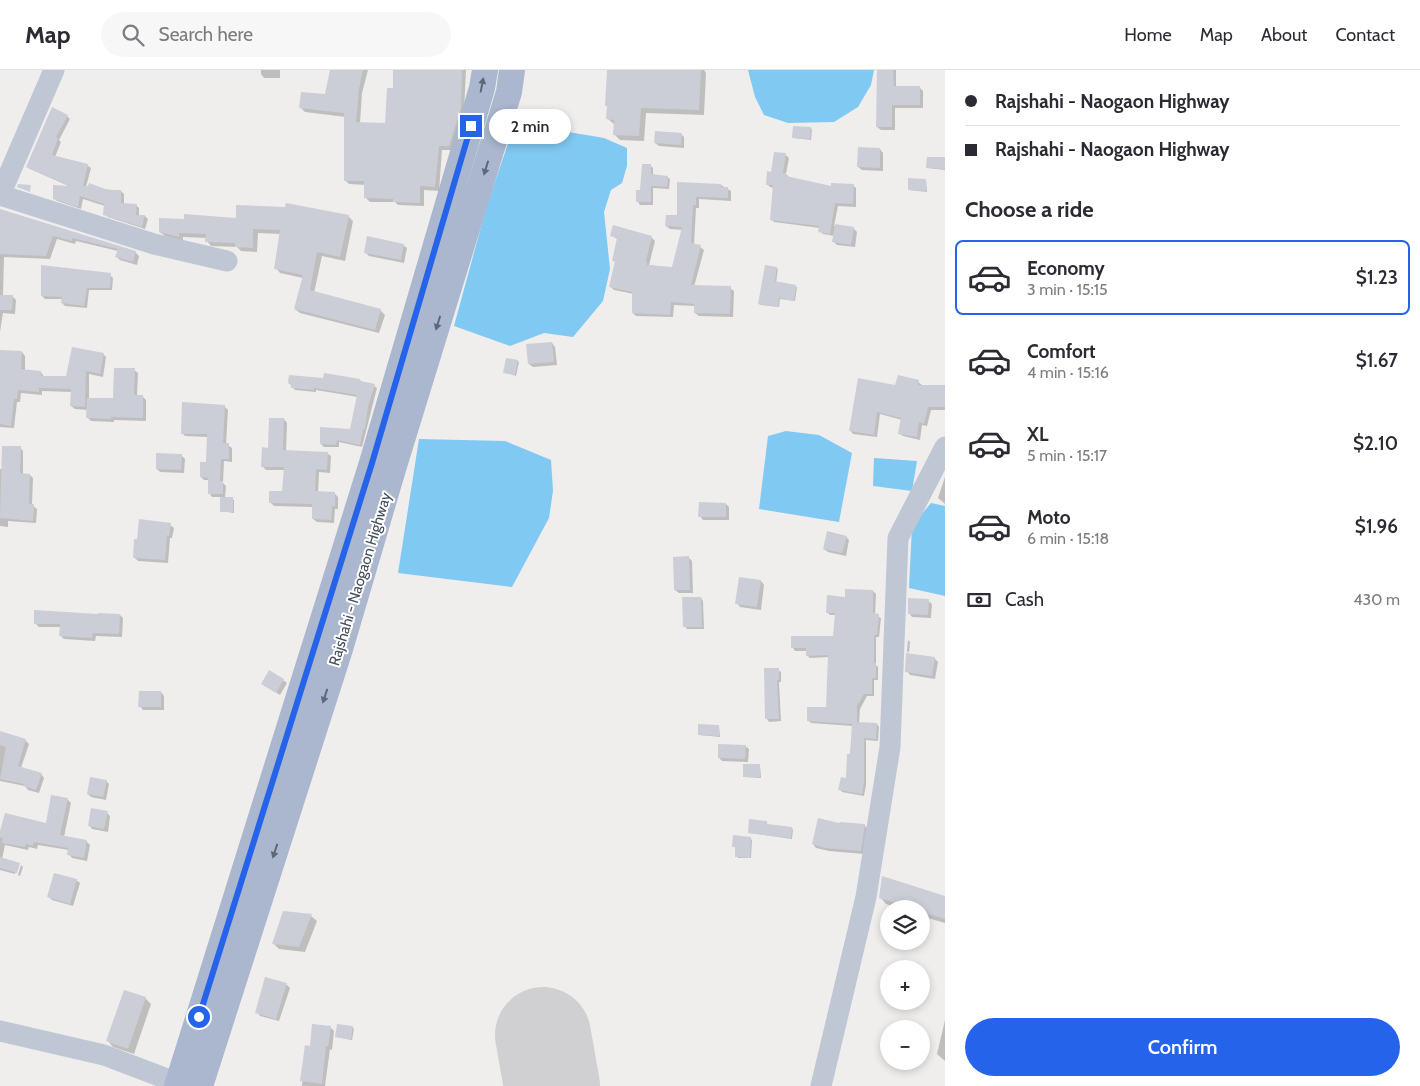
<!DOCTYPE html>
<html lang="en">
<head>
<meta charset="utf-8">
<style>
  :root { --surface:#fff; --page:#f7f7f7; --text:#2b2b33; --muted:#7c7c81; --line:#e1e1e2; --accent:#2563eb }
  body { margin:0; font-family:Cabin,sans-serif; background:var(--page); color:var(--text); height:100vh; display:flex; flex-direction:column; font-size:19px; white-space:nowrap }
  * { box-sizing:border-box; margin:0 }
  p { font-size:16px; color:var(--muted) }
  .icon { flex:none; width:28px; height:28px; fill:none; stroke:currentColor; stroke-width:2; stroke-linecap:round; stroke-linejoin:round }
  .map { position:relative; flex:1; overflow:hidden }
  .details { display:flex; flex-direction:column; background:var(--surface); width:475px }
  .details>* { flex:none }
  .top-card { display:grid; align-content:center; height:110px; padding:0 20px; background:var(--surface) }
  .fabs { position:absolute; left:880px; top:830px; display:grid; gap:10px }
  .fabs a { display:grid; place-items:center; width:50px; height:50px; border-radius:50%; background:var(--surface); box-shadow:0 2px 8px #0003; font-size:25px }
  .end { position:absolute; width:22px; height:22px; margin:-11px; border:6px solid #2563eb; background:#fff; box-shadow:0 0 0 2px #fff }
  .from { border-radius:50% }
  .bubble { position:absolute; height:35px; border-radius:18px; background:var(--surface); box-shadow:0 2px 8px #0003; font-size:16px; font-weight:600; line-height:35px; text-align:center }
  .top-card b { display:flex; align-items:center; gap:18px; height:48px; font-size:19px }
  .top-card b+b { border-top:1px solid var(--line) }
  .top-card i { width:12px; height:12px; background:var(--text) }
  ul { padding:0; list-style:none }
  li { display:flex; align-items:center; gap:15px; height:75px; margin:0 10px 8px; padding:0 10px; border:2px solid transparent; border-radius:8px }
  li div { flex:1 }
  li b { display:block; font-size:19px }
  li em { font-style:normal; font-weight:600 }
  li.active { border-color:var(--accent) }
  li>.icon { width:45px; height:45px; stroke-width:1.5 }
  h2 { padding:0 20px; font-size:22px; line-height:60px }
  .pay { display:flex; align-items:center; gap:12px; height:55px; padding:0 20px; font-size:19px }
  .pay p { margin-inline-start:auto }
  .cta { display:flex; gap:10px; margin-top:auto; padding:10px 20px }
  .cta a { flex:1; height:58px; border-radius:30px; background:var(--accent); color:#fff; font-size:20px; font-weight:600; line-height:58px; text-align:center }
  header { display:flex; align-items:center; gap:30px; box-sizing:border-box; height:70px; padding:0 25px; background:var(--surface); border-bottom:1px solid var(--line) }
  header strong { font-size:24px }
  nav { display:flex; gap:28px; margin-inline-start:auto; font-size:18px }
  .search { width:350px; height:45px; background:var(--page); display:flex; align-items:center; gap:12px; box-sizing:border-box; padding:0 18px; border-radius:28px; color:var(--muted); font-size:19px }
  main { display:flex; flex:1; min-height:0 }
  .map>svg:first-child { display:block }
  .water { fill:#80c9f3 }
  .shadow { fill:#0003 }
  .lines { fill:none; stroke-linecap:round; stroke-linejoin:round }
  .runway { stroke:#d0cfd2; stroke-width:96 }
  .building { fill:#cbced6 }
  .minor { stroke:#bfc7d4; stroke-width:21 }
  .major { stroke:#aab7cf; stroke-width:26 }
  .oneway { fill:#5e6879 }
  .route { stroke:#2563eb; stroke-width:6 }
  .labels { text-anchor:middle; stroke-width:4; stroke-linejoin:round; paint-order:stroke }
  .street-label { font-size:15px; fill:#444d5c; stroke:#fff }
</style>
</head>
<body>
<header>
<strong>Map</strong>
<div class="search"><svg class="icon" aria-label="search" viewBox="0 0 24 24"><circle cx="10" cy="10" r="6"/><path d="M15 15l6 6"/></svg>Search here</div>
<nav><a>Home</a><a>Map</a><a>About</a><a>Contact</a></nav>
</header>
<main>
<div class="map">
<svg width="945" height="1016" viewBox="0 0 945 1016">
  <rect width="100%" height="100%" fill="#f0eded"/>
  <!-- water -->
  <g class="water">
    <polygon points="748,0 874,0 871,15 858,37 834,52 788,53 764,45 755,27"/>
    <polygon points="515,53 604,68 627,78 627,96 622,113 611,120 604,142 610,199 603,231 573,267 544,263 510,276 454,256 487,135"/>
    <polygon points="786,361 819,365 852,383 839,452 759,439 768,366"/>
    <polygon points="419,369 505,371 551,390 553,421 549,448 512,517 398,503"/>
    <polygon points="874,388 917,391 912,421 873,416"/>
    <polygon points="931,433 945,436 945,526 909,518 912,456"/>
  </g>
  <!-- shadow -->
  <g class="shadow">
    <polygon points="261,0 280,0 280,8 264,8 261,4"/>
    <polygon points="332,0 368,0 362,23 360,53 387,54 394,20 395,0 466,0 464,42 453,80 442,80 439,121 424,120 424,136 398,135 395,132 370,132 365,127 366,115 349,114 345,110 346,47 305,42 301,38 326,25"/>
    <polygon points="608,0 704,0 706,3 704,45 646,43 644,71 620,70 614,64 615,55 608,49 608,37 606,35"/>
    <polygon points="878,0 896,0 896,17 919,17 923,21 923,38 895,38 895,60 881,60 877,57"/>
    <polygon points="67,46 70,49 59,70 61,72 55,87 87,95 91,98 86,117 121,121 124,124 124,135 136,135 139,138 139,146 145,146 148,149 145,159 108,147 105,144 105,136 83,129 81,139 57,131 54,128 71,117 30,99 27,96"/>
    <polygon points="811,58 812,60 811,70 794,68"/>
    <polygon points="681,64 684,67 684,78 659,76 655,73"/>
    <polygon points="880,79 883,83 883,101 862,100 858,97"/>
    <polygon points="786,85 789,88 786,104 789,107 832,118 853,115 856,118 856,137 838,136 834,156 853,158 857,162 855,177 837,175 834,172 835,166 823,164 820,161 820,158 774,152 771,149 774,118 770,117 767,114 772,103"/>
    <polygon points="945,89 945,100 928,98"/>
    <polygon points="650,95 653,98 653,106 667,107 670,109 669,119 653,118 653,135 640,135 638,132"/>
    <polygon points="926,110 927,122 909,120"/>
    <polygon points="679,113 721,115 731,121 731,131 699,129 699,138 696,138 694,175 700,177 704,180 694,217 730,218 734,221 733,247 699,246 695,243 695,236 674,235 673,247 636,246 633,243 634,224 614,220 611,217 616,193 613,190 618,170 612,165 651,167 655,171 649,195 672,198 683,160 670,159 666,156 678,147"/>
    <polygon points="2,140 135,182 139,186 137,195 120,190 117,187 118,181 76,171 75,174 57,169 50,189 4,187 3,226 12,226 16,230 15,244 3,243 0,262 0,165"/>
    <polygon points="348,146 353,151 345,191 322,186 314,223 380,240 385,245 379,263 300,243 295,239 303,208 280,203 276,198 281,164 258,163 257,182 241,181 237,177 211,176 207,171 207,168 183,167 183,171 165,166 160,162 237,149"/>
    <polygon points="403,175 407,178 404,193 369,186 365,182"/>
    <polygon points="776,198 778,199 776,213 797,217 795,231 780,229 779,237 761,235 759,234"/>
    <polygon points="110,205 113,208 112,220 89,220 87,238 65,236 62,233 63,229 45,229 42,226"/>
    <polygon points="552,273 555,277 557,295 533,297 529,294"/>
    <polygon points="0,281 22,282 25,286 25,301 41,302 44,307 67,308 103,284 106,287 103,307 89,304 89,329 114,330 134,300 138,303 137,326 143,327 146,330 146,351 114,350 114,352 91,351 88,348 88,340 75,339 71,336 72,322 42,321 42,325 21,323 20,332 17,332 14,358 0,357"/>
    <polygon points="518,291 519,292 516,306 504,302"/>
    <polygon points="360,310 362,312 374,316 377,318 362,377 339,372 339,377 324,377 321,374 352,360 358,327 316,320 316,322 295,320 289,313"/>
    <polygon points="918,312 922,315 921,317 945,317 945,340 931,340 927,356 922,355 920,370 903,366 899,363 902,350 880,344 877,367 853,364 850,360 896,316"/>
    <polygon points="224,336 228,340 226,374 232,378 232,392 224,391 223,413 226,416 225,428 234,430 234,443 221,441 221,427 212,427 209,423 209,410 204,410 201,407 207,393 208,367 185,366 182,363"/>
    <polygon points="284,349 287,353 286,382 327,383 331,386 330,403 319,402 318,423 334,423 338,427 338,439 335,439 334,453 317,452 313,449 313,437 274,436 270,432 284,422 285,400 266,400 262,396"/>
    <polygon points="20,377 23,381 23,405 30,405 33,408 32,435 37,439 36,453 8,451 8,457 0,456 0,399 2,399"/>
    <polygon points="181,385 185,389 184,403 160,402 157,399"/>
    <polygon points="945,407 945,434 938,428"/>
    <polygon points="726,434 729,437 729,450 703,450 700,446"/>
    <polygon points="170,455 174,458 172,468 170,468 168,493 138,491 134,487"/>
    <polygon points="846,467 849,470 846,486 828,482 824,479"/>
    <polygon points="688,487 692,491 693,523 679,523 675,520"/>
    <polygon points="761,511 764,515 761,540 740,537 737,533"/>
    <polygon points="873,521 876,524 875,545 881,548 879,567 876,567 876,595 878,597 878,610 874,610 874,626 867,626 860,639 859,653 877,654 879,657 878,671 866,670 866,715 864,726 842,722 840,719 848,710 853,656 811,653 808,650 828,639 829,587 810,588 807,585 807,581 795,581 793,578 834,567 836,545 830,545 827,542 846,528"/>
    <polygon points="701,528 703,531 704,559 687,559 685,556"/>
    <polygon points="928,531 932,534 931,548 912,547 909,543"/>
    <polygon points="120,545 123,548 122,567 96,566 95,571 64,569 61,566 61,557 39,557 36,554"/>
    <polygon points="908,570 910,572 909,583 907,581"/>
    <polygon points="934,588 938,592 935,609 910,605 907,601"/>
    <polygon points="778,600 781,602 781,612 779,612 781,651 769,652 767,649"/>
    <polygon points="283,610 287,613 280,625 263,614"/>
    <polygon points="161,622 164,626 164,640 143,640 140,636"/>
    <polygon points="719,656 720,667 699,665"/>
    <polygon points="0,662 25,670 29,674 21,698 41,704 44,708 39,723 28,720 25,716 0,711"/>
    <polygon points="745,676 749,679 748,692 722,691 719,688"/>
    <polygon points="760,695 761,708 744,707"/>
    <polygon points="106,711 109,714 106,730 91,727 88,724"/>
    <polygon points="67,729 71,733 64,767 87,772 90,775 87,791 72,788 69,784 69,780 38,775 37,779 29,777 28,780 5,775 2,789 20,794 18,794 15,804 0,800 0,762 47,755"/>
    <polygon points="107,743 110,746 108,762 92,759 89,755"/>
    <polygon points="767,753 768,755 792,758 793,760 792,769 749,763"/>
    <polygon points="864,755 868,759 864,784 829,781 816,778 813,774"/>
    <polygon points="751,769 752,770 751,788 738,788 737,778 733,776"/>
    <polygon points="21,795 23,797 20,806 18,805"/>
    <polygon points="76,810 80,813 73,836 52,830 49,827"/>
    <polygon points="880,827 945,827 945,853 921,846 921,839 903,839 886,834"/>
    <polygon points="311,846 317,851 305,882 279,879 274,874"/>
    <polygon points="266,909 287,915 290,918 279,951 260,946 257,942"/>
    <polygon points="145,928 151,934 134,984 113,977 108,971"/>
    <polygon points="945,950 945,991 937,984"/>
    <polygon points="330,957 334,961 332,980 330,979 325,1016 302,1016 306,977 311,977"/>
    <polygon points="352,957 354,959 352,970 337,967"/>
  </g>
  <g class="lines">
    <!-- runway -->
    <polyline class="runway" points="543,965 552,1016"/>
  </g>
  <!-- building -->
  <g class="building">
    <polygon points="330,0 363,0 359,19 356,52 385,53 387,18 393,18 393,0 462,0 461,38 449,76 439,76 435,117 420,116 420,133 393,132 393,129 364,128 364,111 344,111 344,43 299,38 301,22 325,24"/>
    <polygon points="607,0 701,0 699,40 641,38 639,66 613,65 614,50 606,49 607,36 605,36"/>
    <polygon points="877,0 893,0 894,16 920,16 920,35 892,35 892,57 876,57"/>
    <polygon points="52,37 68,45 56,67 58,68 52,85 88,94 83,116 88,116 89,113 108,120 121,120 121,133 137,134 136,145 145,145 142,157 103,145 104,134 80,126 78,137 53,129 53,115 70,116 26,97"/>
    <polygon points="793,56 811,57 810,69 792,68"/>
    <polygon points="655,61 682,63 681,75 654,73"/>
    <polygon points="858,77 880,78 880,98 857,97"/>
    <polygon points="774,82 786,83 783,103 786,103 786,106 831,116 831,113 854,114 853,134 835,133 830,164 818,162 819,156 770,150 773,115 766,115 767,101 771,102"/>
    <polygon points="927,87 945,87 945,99 926,98"/>
    <polygon points="642,94 651,94 651,104 668,106 667,117 651,116 651,132 636,132 636,120 640,120"/>
    <polygon points="908,108 926,109 926,121 908,120"/>
    <polygon points="677,112 721,114 721,117 728,117 728,128 696,127 696,135 693,135 691,173 701,175 691,215 731,216 730,244 694,243 694,234 671,232 670,245 632,243 632,222 609,217 615,191 612,191 617,168 610,166 613,155 652,166 646,191 647,192 647,195 672,197 682,157 665,156 666,145 677,145"/>
    <polygon points="18,114 31,115 30,122 17,117"/>
    <polygon points="286,133 349,145 340,187 317,182 310,220 381,239 375,260 294,239 303,205 274,199 280,160 253,159 253,178 235,177 235,173 205,172 206,164 179,163 179,167 159,162 159,148 184,149 184,144 236,148 236,135 285,137"/>
    <polygon points="0,139 136,181 133,192 115,187 118,179 72,168 72,171 53,166 46,186 0,184"/>
    <polygon points="835,154 854,157 851,175 832,172"/>
    <polygon points="367,166 404,174 401,190 364,183"/>
    <polygon points="41,195 111,203 110,218 87,218 84,236 61,233 62,227 41,226"/>
    <polygon points="765,195 777,197 775,211 796,215 794,231 779,228 778,237 758,234"/>
    <polygon points="0,225 13,225 12,240 0,240"/>
    <polygon points="552,272 554,292 528,294 526,274"/>
    <polygon points="72,277 104,283 100,304 86,301 85,337 70,336 71,319 39,318 39,322 18,320 17,329 14,329 11,356 0,354 0,280 22,281 21,299 41,301 41,306 66,306"/>
    <polygon points="506,288 518,290 515,305 503,303"/>
    <polygon points="114,298 135,298 134,325 143,325 143,348 111,347 111,349 86,348 87,328 113,328"/>
    <polygon points="324,303 360,309 360,311 375,314 368,337 365,359 363,359 360,375 337,370 336,375 320,374 320,357 350,359 357,325 314,318 314,320 291,318 291,314 288,313 289,305 323,308"/>
    <polygon points="898,305 919,310 918,315 945,315 945,337 928,337 924,354 919,352 917,367 898,364 901,348 877,342 874,365 849,361 858,308 895,315"/>
    <polygon points="182,332 225,335 223,373 229,373 229,389 221,389 220,411 223,411 223,424 208,424 208,408 200,407 200,392 206,392 207,364 181,364"/>
    <polygon points="269,348 284,348 283,380 328,382 327,400 316,399 315,421 335,422 335,436 332,436 331,450 312,449 312,434 269,433 269,421 282,421 284,397 261,397 262,377 268,378"/>
    <polygon points="2,376 21,376 20,403 30,404 29,434 34,434 33,451 0,448"/>
    <polygon points="156,383 182,384 181,400 156,399"/>
    <rect x="220" y="427" width="13" height="15"/>
    <polygon points="699,432 726,433 726,447 698,447"/>
    <polygon points="139,449 171,453 169,466 167,465 165,490 133,488 134,469 137,469"/>
    <polygon points="827,461 847,466 842,483 823,479"/>
    <polygon points="689,486 690,520 674,520 673,487"/>
    <polygon points="739,507 761,510 757,537 735,534"/>
    <polygon points="845,519 873,520 873,543 879,544 877,565 874,565 874,593 876,593 876,608 872,608 872,624 864,624 857,636 857,652 877,653 876,669 864,668 864,712 862,724 838,720 841,707 846,708 847,684 850,684 852,654 807,651 807,637 826,637 828,585 806,586 806,578 791,578 791,566 833,566 835,543 826,543 827,525 845,527"/>
    <polygon points="682,527 701,527 702,557 683,557"/>
    <polygon points="908,528 929,529 928,545 908,544"/>
    <polygon points="34,540 98,544 98,543 120,544 119,564 93,563 92,568 59,566 60,554 34,554"/>
    <polygon points="906,583 935,587 932,606 905,602"/>
    <polygon points="764,598 779,598 779,610 777,610 779,649 765,649"/>
    <polygon points="269,600 284,609 276,623 261,614"/>
    <polygon points="139,621 161,621 161,637 138,637"/>
    <polygon points="698,654 719,655 719,666 698,665"/>
    <polygon points="0,661 26,669 18,696 42,703 36,720 23,716 24,714 0,709 6,677 0,675"/>
    <polygon points="718,674 746,675 745,689 718,688"/>
    <rect x="743" y="694" width="17" height="13"/>
    <polygon points="90,707 107,710 103,727 87,724"/>
    <polygon points="51,725 68,728 60,765 87,770 84,788 67,785 68,778 34,772 33,776 26,774 25,777 2,773 3,768 0,767 0,761 5,743 46,753"/>
    <polygon points="91,738 108,741 104,759 88,756"/>
    <polygon points="818,748 839,753 840,752 865,754 861,781 825,778 812,774"/>
    <polygon points="749,749 767,751 767,754 792,757 791,768 748,763"/>
    <polygon points="733,765 751,767 750,788 735,787 735,777 732,777"/>
    <polygon points="0,787 20,793 17,803 0,798"/>
    <polygon points="54,803 77,809 70,834 47,827"/>
    <polygon points="882,806 945,826 945,849 921,842 921,839 909,839 909,837 879,828"/>
    <polygon points="283,841 312,844 299,877 272,874"/>
    <polygon points="265,907 287,913 276,949 255,943"/>
    <polygon points="124,920 146,927 128,979 106,971"/>
    <polygon points="312,954 331,956 328,977 326,976 322,1014 300,1011 305,975 310,976"/>
    <polygon points="337,954 353,956 351,970 335,967"/>
  </g>
  <g class="lines">
    <!-- minor -->
    <g class="minor">
      <polyline points="0,125 154,174 227,191"/>
      <polyline points="0,125 54,0"/>
      <polyline points="0,961 104,985 178,1013"/>
      <polyline points="821,1016 866,827 890,677 898,468 945,377"/>
    </g>
    <!-- major -->
    <g class="major">
      <polyline points="177,1016 372,393 482,18 485,0"/>
      <polyline points="200,1016 340,579 393,399 509,22 512,0"/>
    </g>
  </g>
  <!-- one-way arrows -->
  <defs><path id="oneway-solid" d="M-6-.8H1V-3.2L6.5 0L1 3.2V.8H-6Z" transform="scale(1.25)"/></defs>
  <g class="oneway">
    <use href="#oneway-solid" transform="translate(482 15) rotate(-79)"/>
    <use href="#oneway-solid" transform="translate(486 98) rotate(107)"/>
    <use href="#oneway-solid" transform="translate(438 253) rotate(107)"/>
    <use href="#oneway-solid" transform="translate(325 626) rotate(108)"/>
    <use href="#oneway-solid" transform="translate(275 781) rotate(108)"/>
  </g>
  <g class="lines">
    <!-- route -->
    <polyline class="route" points="199,947 372,393 471,56"/>
  </g>
  <g class="labels">
    <!-- street labels -->
    <g class="street-label">
      <text transform="translate(360 509) rotate(-73)" y="5">Rajshahi - Naogaon Highway</text>
    </g>
  </g>
</svg>
<div class="fabs">
<a><svg class="icon" aria-label="layers" viewBox="0 0 24 24"><path d="M12 4l9 5-9 5-9-5zM3 14l9 5 9-5"/></svg></a>
<a>+</a>
<a>−</a>
</div>
<i class="end from" style="left:199px;top:947px"></i>
<i class="end" style="left:471px;top:56px"></i>
<div class="bubble" style="left:489px;top:39px;width:82px">2 min</div>
</div>
<section class="details">
<div class="top-card">
<b><i class="from"></i>Rajshahi - Naogaon Highway</b>
<b><i></i>Rajshahi - Naogaon Highway</b>
</div>
<h2>Choose a ride</h2>
<ul>
<li class="active"><svg class="icon" aria-label="car" viewBox="0 0 24 24"><path d="M5 17H2v-5l4-1 3-4h7l3 4 3 1v5h-3M9 17h6M6 11h13"/><circle cx="7" cy="17" r="2"/><circle cx="17" cy="17" r="2"/></svg><div><b>Economy</b><p>3 min · 15:15</p></div><em>$1.23</em></li>
<li><svg class="icon" aria-label="car" viewBox="0 0 24 24"><path d="M5 17H2v-5l4-1 3-4h7l3 4 3 1v5h-3M9 17h6M6 11h13"/><circle cx="7" cy="17" r="2"/><circle cx="17" cy="17" r="2"/></svg><div><b>Comfort</b><p>4 min · 15:16</p></div><em>$1.67</em></li>
<li><svg class="icon" aria-label="car" viewBox="0 0 24 24"><path d="M5 17H2v-5l4-1 3-4h7l3 4 3 1v5h-3M9 17h6M6 11h13"/><circle cx="7" cy="17" r="2"/><circle cx="17" cy="17" r="2"/></svg><div><b>XL</b><p>5 min · 15:17</p></div><em>$2.10</em></li>
<li><svg class="icon" aria-label="car" viewBox="0 0 24 24"><path d="M5 17H2v-5l4-1 3-4h7l3 4 3 1v5h-3M9 17h6M6 11h13"/><circle cx="7" cy="17" r="2"/><circle cx="17" cy="17" r="2"/></svg><div><b>Moto</b><p>6 min · 15:18</p></div><em>$1.96</em></li>
</ul>
<div class="pay"><svg class="icon" aria-label="cash" viewBox="0 0 24 24"><path d="M3 7h18v10H3z"/><circle cx="12" cy="12" r="2"/></svg>Cash<p>430 m</p></div>
<div class="cta"><a>Confirm</a></div>
</section>
</main>
</body>
</html>
